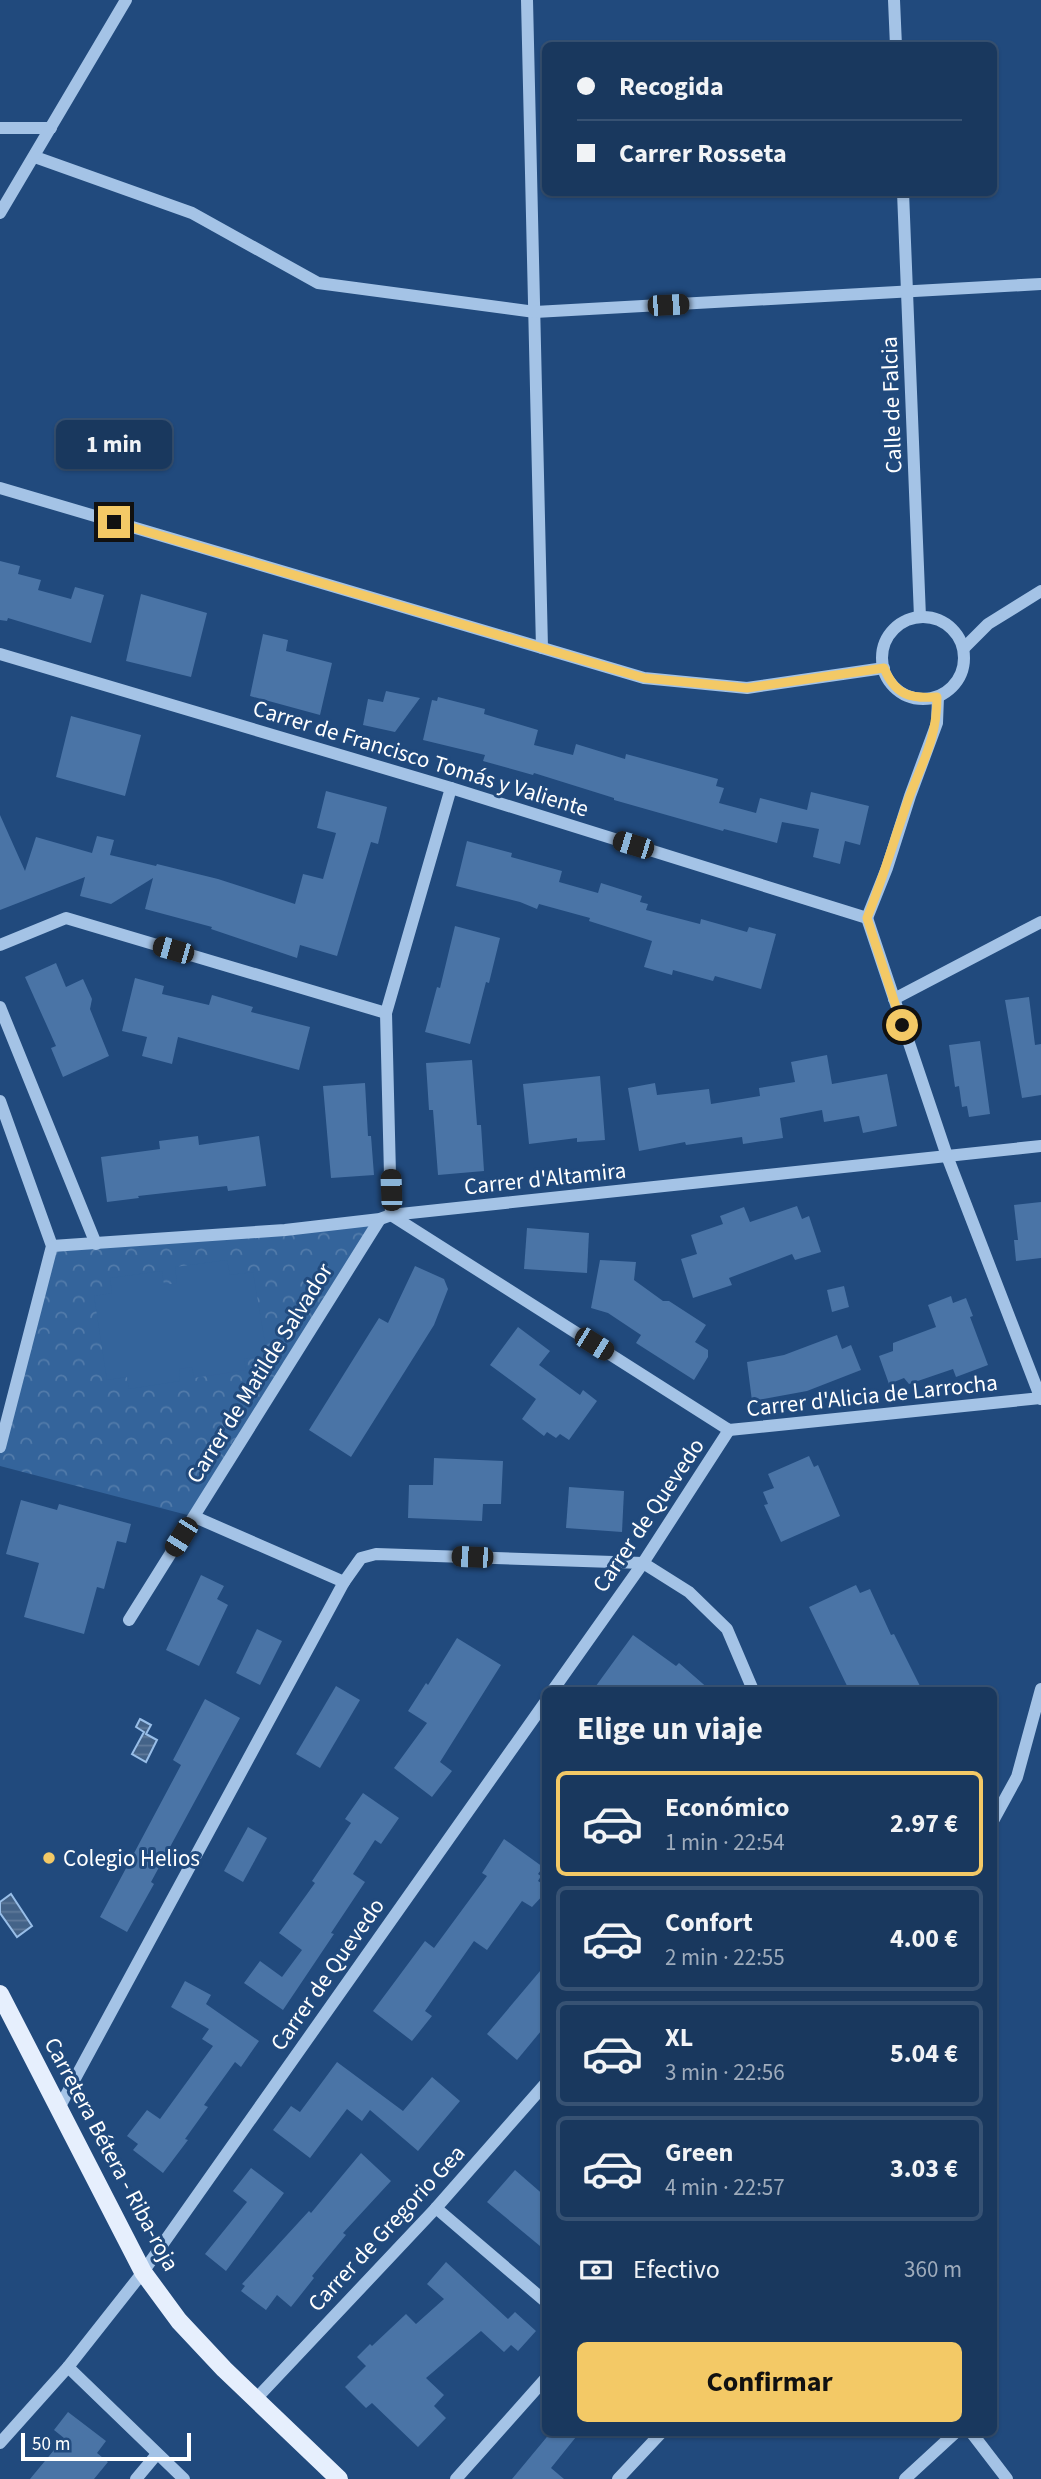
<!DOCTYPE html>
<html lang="es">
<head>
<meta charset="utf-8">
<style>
  :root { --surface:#19385e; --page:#264367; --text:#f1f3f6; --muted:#9facbc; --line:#375273; --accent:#f3c966 }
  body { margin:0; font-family:"Source Sans 3",sans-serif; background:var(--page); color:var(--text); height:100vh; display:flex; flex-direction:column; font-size:26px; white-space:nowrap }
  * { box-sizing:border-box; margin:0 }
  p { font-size:23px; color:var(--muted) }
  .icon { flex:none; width:38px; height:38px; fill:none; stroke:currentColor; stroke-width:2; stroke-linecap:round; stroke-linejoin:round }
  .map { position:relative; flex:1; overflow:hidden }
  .side { position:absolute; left:542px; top:1687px; width:455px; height:749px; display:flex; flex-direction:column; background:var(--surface); border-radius:10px; box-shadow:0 2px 5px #0004,0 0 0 2px var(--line) }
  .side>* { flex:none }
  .guide { position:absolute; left:542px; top:42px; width:455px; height:154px; border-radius:10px; box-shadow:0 2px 5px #0004,0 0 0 2px var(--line); display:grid; align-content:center; height:154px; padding:0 35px; background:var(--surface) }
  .scale { position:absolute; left:21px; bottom:18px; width:170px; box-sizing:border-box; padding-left:7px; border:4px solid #fff; border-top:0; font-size:19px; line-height:24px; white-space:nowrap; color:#fff; -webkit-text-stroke:5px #214a7d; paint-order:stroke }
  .end { position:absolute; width:32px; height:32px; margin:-16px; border:9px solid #f3c966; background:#111; box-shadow:0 0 0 4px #111 }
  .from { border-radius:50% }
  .bubble { position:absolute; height:49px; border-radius:10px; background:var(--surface); box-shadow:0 2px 5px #0004,0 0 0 2px var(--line); font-size:23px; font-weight:700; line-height:49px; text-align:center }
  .car { position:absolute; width:21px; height:42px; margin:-21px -10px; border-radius:9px; box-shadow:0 0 5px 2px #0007; background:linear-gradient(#222 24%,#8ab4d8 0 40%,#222 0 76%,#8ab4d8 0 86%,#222 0) }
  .guide b { display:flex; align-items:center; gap:24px; height:66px; font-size:26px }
  .guide b+b { border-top:2px solid var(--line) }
  .guide i { width:18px; height:18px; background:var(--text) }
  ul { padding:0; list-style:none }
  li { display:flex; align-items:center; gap:21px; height:105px; margin:0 14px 10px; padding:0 21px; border:4px solid var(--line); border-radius:10px }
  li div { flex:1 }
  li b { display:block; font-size:26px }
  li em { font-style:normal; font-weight:700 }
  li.active { border-color:var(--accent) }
  li>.icon { width:63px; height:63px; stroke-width:1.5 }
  h2 { padding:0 35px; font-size:32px; line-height:84px }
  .pay { display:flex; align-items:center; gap:18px; height:77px; padding:0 35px; font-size:26px }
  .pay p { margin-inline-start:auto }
  .cta { display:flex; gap:14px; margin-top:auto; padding:14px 35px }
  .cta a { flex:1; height:80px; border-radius:10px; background:var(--accent); color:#111; font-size:28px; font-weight:700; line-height:80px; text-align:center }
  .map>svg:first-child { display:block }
  .park { fill:url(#park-crowns) }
  .pitch { fill:#34649b }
  .water { fill:url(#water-rules); stroke:#98bee8; stroke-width:2 }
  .building { fill:#4a74a6 }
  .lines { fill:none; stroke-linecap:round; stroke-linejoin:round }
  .minor { stroke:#a4c3e6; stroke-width:12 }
  .major { stroke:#e6effd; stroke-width:18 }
  .route { stroke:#f3c966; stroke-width:9 }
  .poi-dot { fill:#f3c966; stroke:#214a7d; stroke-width:2.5 }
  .labels { text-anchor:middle; stroke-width:6; stroke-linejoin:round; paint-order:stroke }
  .street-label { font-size:23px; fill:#fff; stroke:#214a7d }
  .poi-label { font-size:23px; fill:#fff; stroke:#214a7d; text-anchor:start }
</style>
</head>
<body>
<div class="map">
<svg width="1041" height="2479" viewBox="0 0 1041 2479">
  <defs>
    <pattern id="park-crowns" width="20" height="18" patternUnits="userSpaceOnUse" patternTransform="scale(1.75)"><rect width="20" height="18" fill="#34649b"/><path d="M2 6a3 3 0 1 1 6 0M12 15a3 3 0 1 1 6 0" fill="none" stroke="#527baa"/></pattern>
    <pattern id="water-rules" width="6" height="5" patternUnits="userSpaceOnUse" patternTransform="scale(1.75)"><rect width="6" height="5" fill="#446388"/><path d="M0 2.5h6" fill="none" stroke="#607a9a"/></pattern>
  </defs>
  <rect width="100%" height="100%" fill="#214a7d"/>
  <!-- park -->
  <polygon class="park" points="380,1219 195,1517 0,1466 0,1447 52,1246"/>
  <!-- pitch -->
  <polygon class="pitch" points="227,1260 230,1275 253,1272 267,1355 244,1359 246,1370 194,1378 192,1367 179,1369 180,1381 129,1389 127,1377 107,1380 94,1296 112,1293 110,1278 162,1271 164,1285 177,1283 175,1267"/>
  <!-- water -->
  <g class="water">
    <polygon points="140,1719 151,1725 146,1734 157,1740 146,1762 132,1754 144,1732 136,1727"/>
    <polygon points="11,1894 32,1926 17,1937 0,1913 0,1902"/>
  </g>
  <!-- building -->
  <g class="building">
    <polygon points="0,561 20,566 18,574 41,580 38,590 71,599 75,587 104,595 91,643 8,618 7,621 0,620"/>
    <polygon points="141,594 207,613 191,677 126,661"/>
    <polygon points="263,634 288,640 286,651 332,663 320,715 250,696"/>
    <polygon points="386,691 420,698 395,732 363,725 368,699 383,702"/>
    <polygon points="438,697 485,709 484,714 538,730 534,745 573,755 576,744 625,759 626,754 718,779 716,786 724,788 719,803 756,813 760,798 807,810 811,792 869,806 860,845 845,841 840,864 813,857 819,829 782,822 777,843 724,829 723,831 614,800 614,798 534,773 533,775 483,761 485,755 423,740 432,700 437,701"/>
    <polygon points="71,716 141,735 125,796 56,777"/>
    <polygon points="326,791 387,807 378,844 371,842 337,956 300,945 297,958 211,929 212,927 145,909 153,878 111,904 80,896 85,877 0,910 0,815 25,871 36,837 92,853 97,836 114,840 110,855 156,866 157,864 218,879 295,904 303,874 323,879 336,833 317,828"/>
    <polygon points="467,841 512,853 511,857 562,871 559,882 598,893 601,883 642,896 640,902 648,904 646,910 700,924 701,919 747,932 749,927 776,934 761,989 715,976 713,981 673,970 672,975 644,967 652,941 589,921 590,918 539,904 537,909 520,902 456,886"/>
    <polygon points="455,926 500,938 489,983 486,982 470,1044 425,1032 437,987 440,988"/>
    <polygon points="56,963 66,987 83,979 92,999 90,1009 109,1056 63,1077 51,1048 56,1046 25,977"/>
    <polygon points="135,978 164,986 162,994 209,1005 212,995 253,1007 251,1012 310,1027 299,1070 178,1037 172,1064 142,1056 147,1037 122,1031"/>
    <polygon points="1029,997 1035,1045 1041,1044 1041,1095 1022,1098 1005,1000"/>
    <polygon points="980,1041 990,1114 969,1117 967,1106 962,1107 959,1086 955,1087 949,1045"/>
    <polygon points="827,1055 832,1084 887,1074 897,1126 863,1133 859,1116 824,1122 822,1110 780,1118 783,1138 743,1144 742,1137 686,1145 685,1142 639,1151 628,1088 655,1083 657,1095 709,1089 711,1104 760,1096 759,1088 795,1082 791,1062"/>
    <polygon points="472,1060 477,1125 481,1125 484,1171 438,1175 433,1110 429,1110 426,1063"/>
    <polygon points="600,1076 605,1140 577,1142 577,1138 529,1144 523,1084"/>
    <polygon points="365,1083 368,1136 371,1136 374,1175 331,1178 323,1086"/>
    <polygon points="198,1136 199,1145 259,1136 266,1186 228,1191 227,1186 138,1196 139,1198 107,1202 101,1157 160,1149 159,1141"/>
    <polygon points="1041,1202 1041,1258 1016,1261 1014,1240 1018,1240 1014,1205"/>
    <polygon points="797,1206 802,1219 809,1216 821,1252 795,1260 792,1254 729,1278 732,1285 693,1298 681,1259 697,1254 691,1235 723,1224 720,1216 744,1207 750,1222"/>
    <polygon points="527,1228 589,1233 587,1273 524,1269"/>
    <polygon points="600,1260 636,1262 634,1280 663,1301 669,1301 706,1325 695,1342 708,1350 708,1357 694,1380 636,1343 641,1335 608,1313 591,1308"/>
    <polygon points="415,1266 444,1279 448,1289 434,1325 351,1457 309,1430 379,1318 388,1323"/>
    <polygon points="844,1286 849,1307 832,1312 827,1290"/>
    <polygon points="951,1296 953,1303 966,1298 973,1316 970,1317 988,1365 956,1377 953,1369 909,1384 904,1378 889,1384 879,1356 893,1351 893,1343 936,1327 928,1305"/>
    <polygon points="518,1327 550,1351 539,1365 580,1395 583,1390 597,1401 569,1440 560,1434 556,1438 547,1432 544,1436 522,1419 536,1399 490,1365"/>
    <polygon points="837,1335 842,1349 851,1345 861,1370 807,1391 752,1401 747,1362 784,1355"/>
    <polygon points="809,1456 814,1467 818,1465 840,1516 781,1542 764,1505 768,1504 763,1492 774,1488 768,1474"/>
    <polygon points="434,1458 503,1461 501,1504 483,1504 482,1521 408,1518 409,1485 433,1485"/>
    <polygon points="569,1487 624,1491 622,1532 566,1528"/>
    <polygon points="21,1500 57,1510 59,1504 131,1524 126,1543 117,1541 104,1589 97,1587 84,1634 24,1617 39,1563 6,1554"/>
    <polygon points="201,1575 224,1586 217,1599 228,1605 199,1666 166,1650"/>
    <polygon points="856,1585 860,1593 870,1589 891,1635 894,1634 922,1690 849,1690 809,1607"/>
    <polygon points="257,1629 282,1641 260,1685 236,1673"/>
    <polygon points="633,1635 676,1666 679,1663 710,1690 593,1690"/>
    <polygon points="457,1638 501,1665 440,1762 452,1771 432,1797 394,1768 427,1723 408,1711 426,1683 428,1685"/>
    <polygon points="336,1686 360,1700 320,1768 296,1754"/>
    <polygon points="205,1699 240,1718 151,1882 154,1884 127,1932 100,1917 181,1765 173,1760"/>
    <polygon points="363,1793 399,1818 381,1844 375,1840 353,1874 365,1882 331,1933 334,1934 283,2010 244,1983 260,1961 282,1977 302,1950 279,1933 315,1883 312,1881 351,1823 345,1819"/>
    <polygon points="248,1827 267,1838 243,1882 224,1871"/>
    <polygon points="504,1839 543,1867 538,1874 541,1876 538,1881 546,1886 546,1892 532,1907 522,1901 487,1950 474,1941 425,2011 432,2016 412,2041 373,2011 425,1941 434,1948 487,1876 482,1873"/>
    <polygon points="546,1964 546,2025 517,2060 487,2034"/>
    <polygon points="185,1981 211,1995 206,2004 259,2041 241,2067 235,2062 204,2105 208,2107 185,2139 188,2140 163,2173 133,2150 138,2144 127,2136 147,2110 160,2119 213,2046 202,2039 209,2029 171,2007"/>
    <polygon points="337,2062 403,2111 432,2077 460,2101 418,2151 370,2110 362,2121 347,2109 310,2158 273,2130 291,2106 300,2112"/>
    <polygon points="361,2153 391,2181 343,2233 346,2235 312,2276 314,2278 291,2307 277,2295 266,2310 241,2291 245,2286 242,2284 309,2211 311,2213"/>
    <polygon points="251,2168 284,2193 226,2271 205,2254 247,2202 233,2191"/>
    <polygon points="515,2170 546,2197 546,2251 487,2202"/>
    <polygon points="446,2262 508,2319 515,2312 536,2331 518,2351 511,2345 504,2352 481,2331 426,2378 444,2395 434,2406 446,2418 418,2447 372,2403 366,2408 345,2387 366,2366 357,2357 370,2344 372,2346 406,2314 416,2324 444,2299 427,2284"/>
    <polygon points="68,2412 106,2441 97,2453 108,2462 94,2479 30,2479 64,2438 54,2430"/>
    <polygon points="551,2432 580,2432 551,2468 564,2479 512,2479"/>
  </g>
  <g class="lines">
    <!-- minor -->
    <g class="minor">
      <polyline points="527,0 542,648"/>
      <polyline points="894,0 896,46"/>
      <polyline points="0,128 51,128"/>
      <polyline points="35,157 192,213 318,283 535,312 1041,284"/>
      <polyline points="903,192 920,617"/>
      <polyline points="0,213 126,0"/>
      <polyline points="0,488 644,678 747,688 884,668"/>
      <circle cx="923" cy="658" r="41"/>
      <polyline points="964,648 988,624 1041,591"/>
      <polyline points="0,654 451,788 867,918"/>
      <polyline points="867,918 947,1156 1041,1399"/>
      <polyline points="867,918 887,868 910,796 937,723 938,697"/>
      <polyline points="0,945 66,918 386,1013"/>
      <polyline points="894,999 1041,922"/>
      <polyline points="0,1007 96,1244"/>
      <polyline points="0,1101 52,1246 0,1447"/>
      <polyline points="391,1215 729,1430 1041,1398"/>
      <polyline points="391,1215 386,1013 451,788"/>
      <polyline points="52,1246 285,1230 380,1219 391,1215 1041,1146"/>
      <polyline points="195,1517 344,1582"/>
      <polyline points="129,1620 380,1219"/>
      <polyline points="553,1690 643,1563 729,1430"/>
      <polyline points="994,1819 1017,1777 1041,1689"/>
      <polyline points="58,2110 344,1582 361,1558 376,1554 643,1563 689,1592 727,1629 753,1690"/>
      <polyline points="436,2208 546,2302"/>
      <polyline points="68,2367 184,2479"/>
      <polyline points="255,2400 436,2208 546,2083"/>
      <polyline points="971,2432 1007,2479"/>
      <polyline points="0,2443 68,2367 143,2272 546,1701"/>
      <polyline points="136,2479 157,2454"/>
      <polyline points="456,2479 546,2378"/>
      <polyline points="618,2479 662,2432"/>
      <polyline points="905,2479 956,2432"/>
    </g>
    <!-- major -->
    <polyline class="major" points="0,1994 143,2272 179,2321 224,2369 339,2479"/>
  </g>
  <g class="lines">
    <!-- route -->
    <path class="route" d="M114,522l530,156 103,10 137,-20c11,27 26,31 53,29 0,40 -13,62 -27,98 -15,41 -26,81 -43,123l35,107"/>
  </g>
  <!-- markers -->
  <circle class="poi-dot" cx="49" cy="1858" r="7"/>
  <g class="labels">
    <!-- street labels -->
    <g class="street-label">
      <text transform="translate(891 405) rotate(-92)" y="8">Calle de Falcia</text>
      <text transform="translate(421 758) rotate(17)" y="8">Carrer de Francisco Tomás y Valiente</text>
      <text transform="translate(545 1178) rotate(-6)" y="8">Carrer d'Altamira</text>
      <text transform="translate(259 1373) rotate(-58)" y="8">Carrer de Matilde Salvador</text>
      <text transform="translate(872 1395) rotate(-6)" y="8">Carrer d'Alicia de Larrocha</text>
      <text transform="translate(648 1515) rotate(-56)" y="8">Carrer de Quevedo</text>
      <text transform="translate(327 1974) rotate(-55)" y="8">Carrer de Quevedo</text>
      <text transform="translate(112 2154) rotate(62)" y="8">Carretera Bétera - Riba-roja</text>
      <text transform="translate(386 2228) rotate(-47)" y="8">Carrer de Gregorio Gea</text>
    </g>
    <!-- poi labels -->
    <g class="poi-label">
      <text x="63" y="1866">Colegio Helios</text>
    </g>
  </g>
</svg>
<div class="scale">50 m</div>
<i class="end from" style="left:902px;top:1025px"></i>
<i class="end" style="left:114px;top:522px"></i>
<div class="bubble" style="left:56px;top:420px;width:116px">1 min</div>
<i class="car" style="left:668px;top:305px;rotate:87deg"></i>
<i class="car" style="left:633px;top:845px;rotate:287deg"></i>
<i class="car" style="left:173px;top:950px;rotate:286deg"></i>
<i class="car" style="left:391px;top:1190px;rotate:358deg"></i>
<i class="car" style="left:594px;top:1344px;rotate:122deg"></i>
<i class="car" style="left:181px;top:1537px;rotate:212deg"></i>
<i class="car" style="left:472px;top:1557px;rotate:272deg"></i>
<div class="guide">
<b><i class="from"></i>Recogida</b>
<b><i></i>Carrer Rosseta</b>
</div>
<section class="side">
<h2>Elige un viaje</h2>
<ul>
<li class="active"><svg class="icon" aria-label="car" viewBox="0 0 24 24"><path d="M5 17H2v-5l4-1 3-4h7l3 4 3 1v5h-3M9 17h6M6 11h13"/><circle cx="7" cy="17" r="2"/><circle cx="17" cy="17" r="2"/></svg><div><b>Económico</b><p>1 min · 22:54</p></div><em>2.97 €</em></li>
<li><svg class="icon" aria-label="car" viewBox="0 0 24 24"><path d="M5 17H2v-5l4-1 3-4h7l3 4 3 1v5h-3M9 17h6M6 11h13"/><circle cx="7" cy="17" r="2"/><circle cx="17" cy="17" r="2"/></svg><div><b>Confort</b><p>2 min · 22:55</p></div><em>4.00 €</em></li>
<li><svg class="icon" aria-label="car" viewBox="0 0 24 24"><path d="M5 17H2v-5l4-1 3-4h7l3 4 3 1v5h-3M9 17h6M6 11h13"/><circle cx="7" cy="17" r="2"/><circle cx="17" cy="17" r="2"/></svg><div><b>XL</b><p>3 min · 22:56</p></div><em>5.04 €</em></li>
<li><svg class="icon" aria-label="car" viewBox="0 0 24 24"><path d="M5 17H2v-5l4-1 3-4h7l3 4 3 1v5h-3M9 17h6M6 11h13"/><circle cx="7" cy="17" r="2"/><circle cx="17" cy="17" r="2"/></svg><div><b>Green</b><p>4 min · 22:57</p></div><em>3.03 €</em></li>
</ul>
<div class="pay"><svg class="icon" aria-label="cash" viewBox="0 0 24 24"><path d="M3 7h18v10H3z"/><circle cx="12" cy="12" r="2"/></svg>Efectivo<p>360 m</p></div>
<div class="cta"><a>Confirmar</a></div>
</section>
</div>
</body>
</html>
